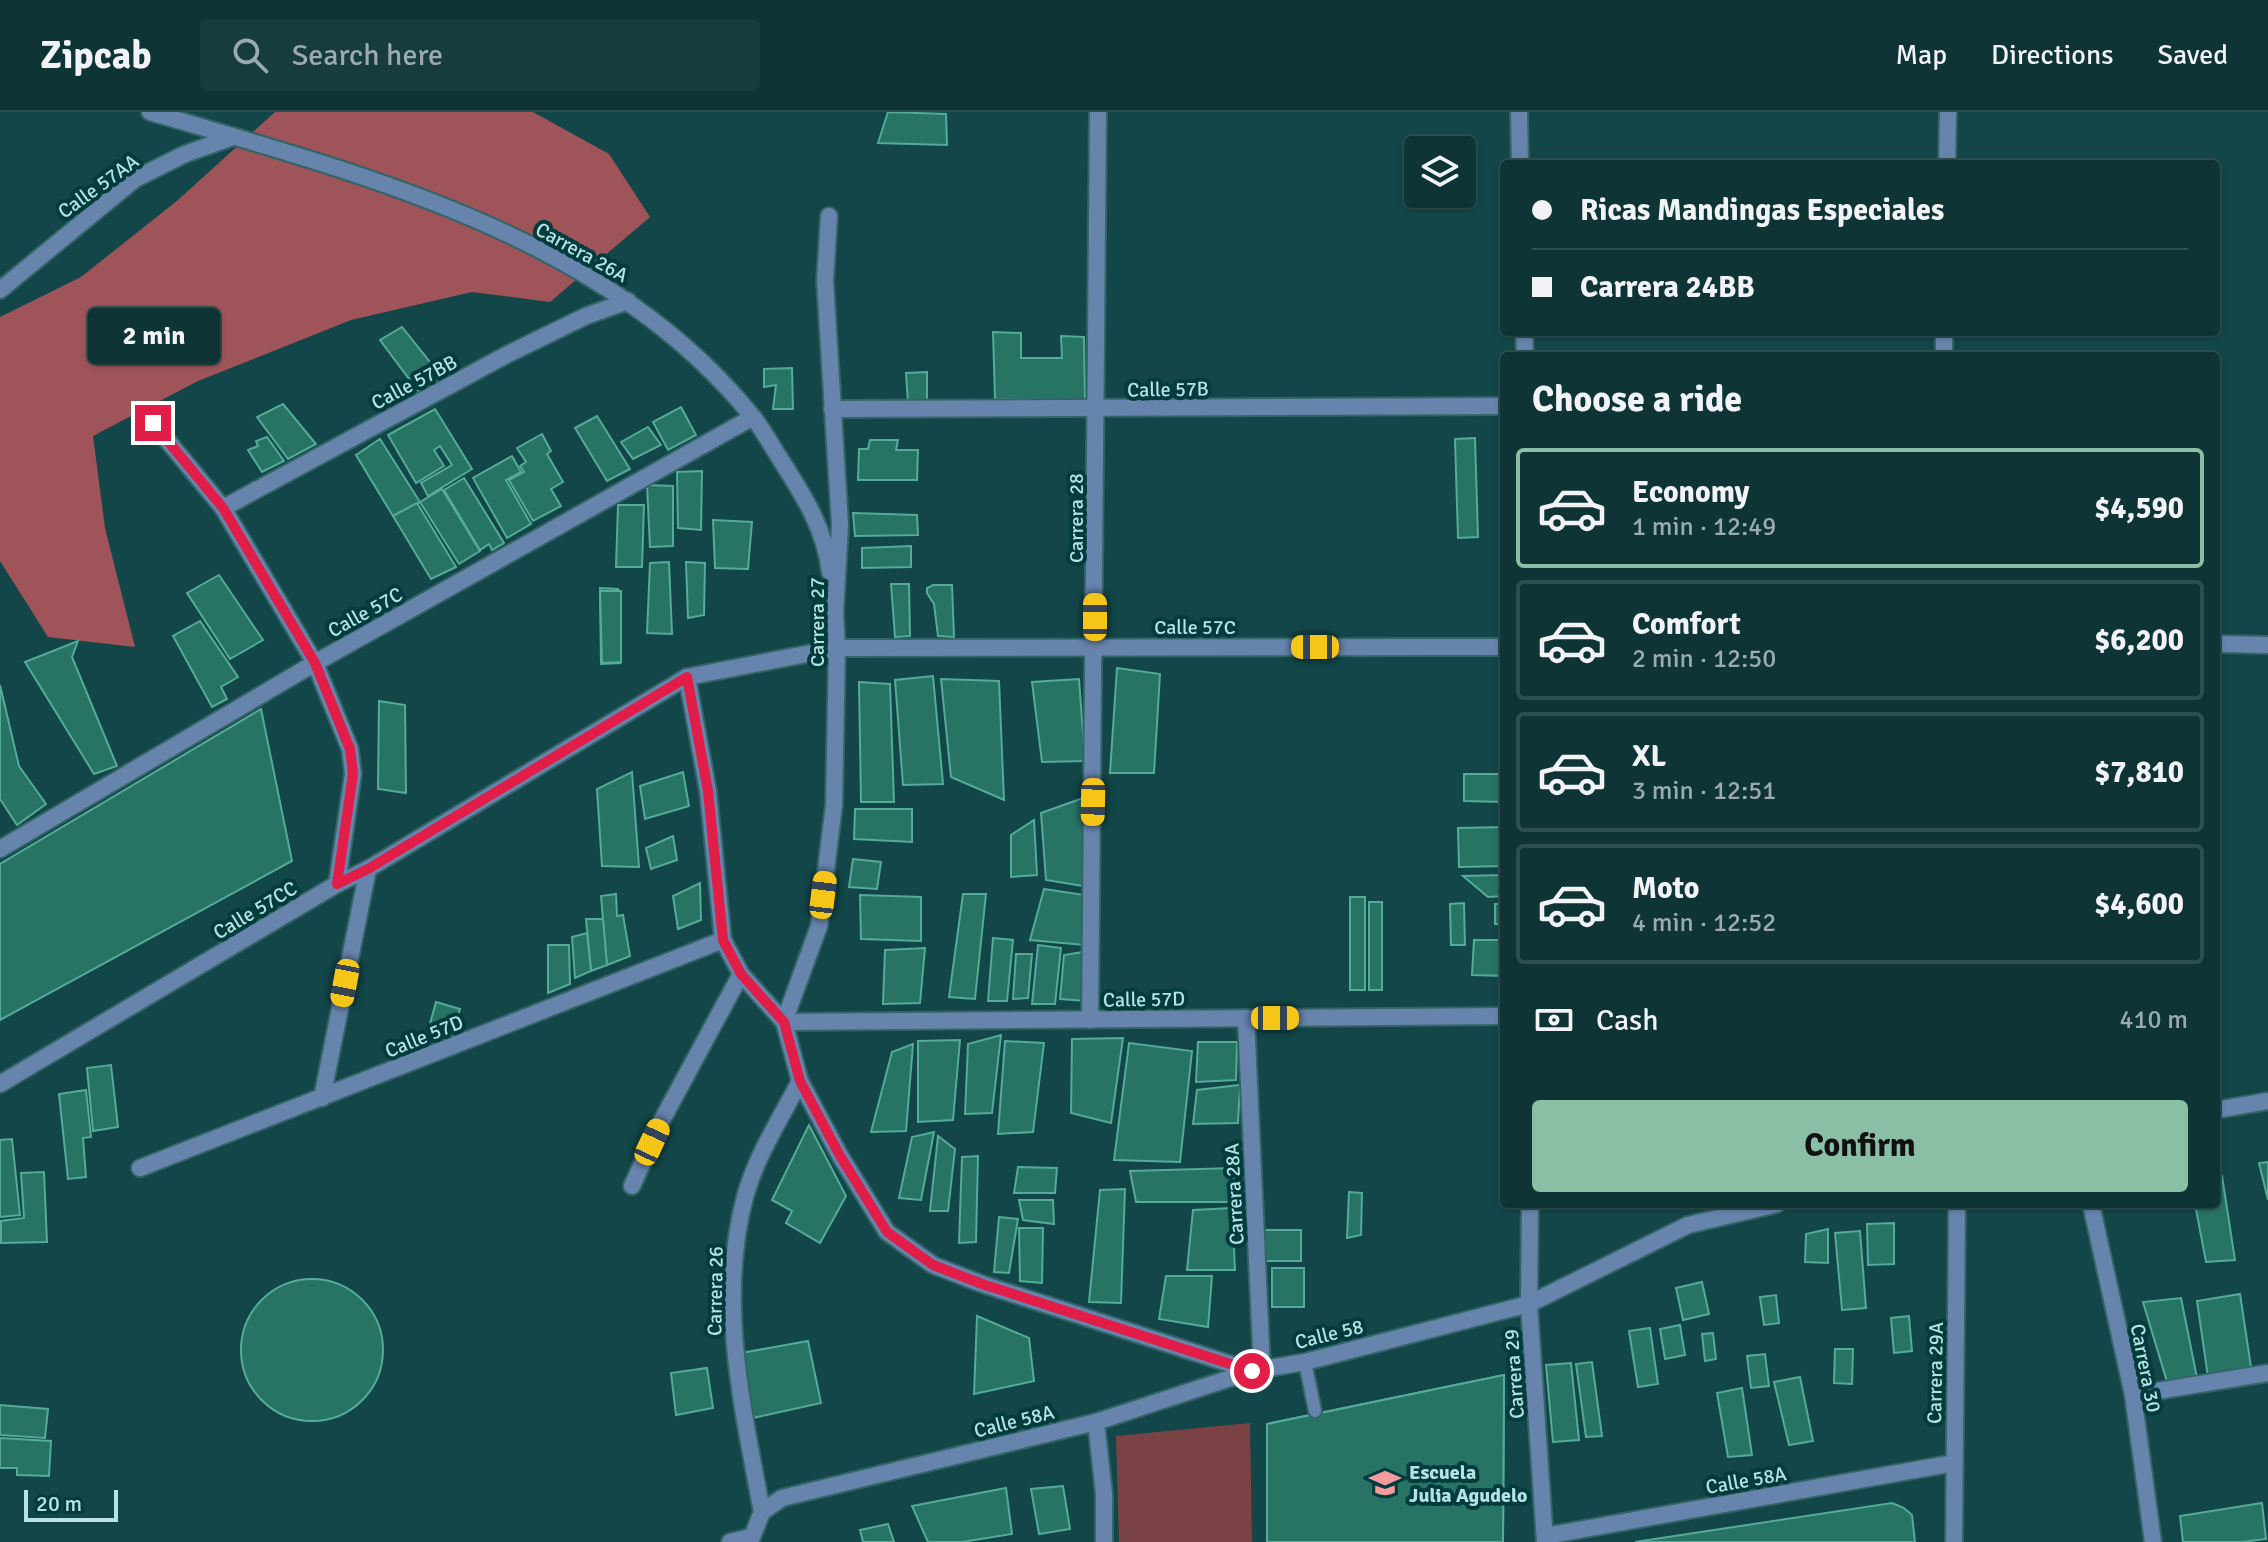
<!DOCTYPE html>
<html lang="en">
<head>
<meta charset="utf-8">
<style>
  :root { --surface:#0e3436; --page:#173c3e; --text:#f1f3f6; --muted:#9baaad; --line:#2e4f51; --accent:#8abfa5 }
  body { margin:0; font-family:Signika,sans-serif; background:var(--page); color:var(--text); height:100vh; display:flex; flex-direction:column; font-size:30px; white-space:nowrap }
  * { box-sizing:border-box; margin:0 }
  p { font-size:26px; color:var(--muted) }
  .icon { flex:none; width:44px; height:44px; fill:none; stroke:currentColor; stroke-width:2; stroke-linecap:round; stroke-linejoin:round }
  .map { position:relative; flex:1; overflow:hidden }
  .sheet { position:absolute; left:1500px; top:240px; width:720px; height:856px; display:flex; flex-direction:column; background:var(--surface); border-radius:8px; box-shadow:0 2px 6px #0004,0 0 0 2px var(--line) }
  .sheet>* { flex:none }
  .top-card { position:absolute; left:1500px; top:48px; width:720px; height:176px; border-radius:8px; box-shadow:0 2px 6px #0004,0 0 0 2px var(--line); display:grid; align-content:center; height:176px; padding:0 32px; background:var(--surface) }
  .controls { position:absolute; left:1404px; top:24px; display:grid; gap:16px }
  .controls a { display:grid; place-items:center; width:72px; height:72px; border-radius:8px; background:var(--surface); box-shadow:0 2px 6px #0004,0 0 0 2px var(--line); font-size:40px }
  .scale { position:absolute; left:24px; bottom:20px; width:94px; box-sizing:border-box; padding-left:8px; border:4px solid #b7e2e3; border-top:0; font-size:22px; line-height:28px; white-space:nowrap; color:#b7e2e3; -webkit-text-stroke:6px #023c3d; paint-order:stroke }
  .end { position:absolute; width:36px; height:36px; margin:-18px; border:10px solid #e11d48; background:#fff; box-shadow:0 0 0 4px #fff }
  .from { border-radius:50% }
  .bubble { position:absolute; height:56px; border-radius:8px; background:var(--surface); box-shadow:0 2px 6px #0004,0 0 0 2px var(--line); font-size:26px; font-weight:700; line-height:56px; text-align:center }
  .car { position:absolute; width:24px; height:48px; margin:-24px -12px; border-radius:10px; box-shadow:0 0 6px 2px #0007; background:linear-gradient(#f5c518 24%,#345 0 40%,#f5c518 0 76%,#345 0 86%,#f5c518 0) }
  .top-card b { display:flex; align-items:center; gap:28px; height:76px; font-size:30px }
  .top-card b+b { border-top:2px solid var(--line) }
  .top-card i { width:20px; height:20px; background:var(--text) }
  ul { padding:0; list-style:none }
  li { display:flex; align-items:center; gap:24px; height:120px; margin:0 16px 12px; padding:0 16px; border:4px solid var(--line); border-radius:8px }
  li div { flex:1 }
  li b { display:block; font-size:30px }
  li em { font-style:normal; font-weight:700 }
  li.current { border-color:var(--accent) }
  li>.icon { width:72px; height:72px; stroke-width:1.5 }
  h2 { padding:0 32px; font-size:36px; line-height:96px }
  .pay { display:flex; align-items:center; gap:20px; height:88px; padding:0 32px; font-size:30px }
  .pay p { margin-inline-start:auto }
  .button { display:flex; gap:16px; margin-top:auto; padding:16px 32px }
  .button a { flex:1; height:92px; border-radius:8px; background:var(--accent); color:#111; font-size:32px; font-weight:700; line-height:92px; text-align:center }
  header { display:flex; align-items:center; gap:48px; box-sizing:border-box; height:112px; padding:0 40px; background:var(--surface); border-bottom:2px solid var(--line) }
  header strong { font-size:38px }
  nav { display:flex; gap:44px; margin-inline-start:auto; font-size:28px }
  .search { width:560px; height:72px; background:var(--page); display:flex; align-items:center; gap:20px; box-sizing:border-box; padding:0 28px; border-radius:8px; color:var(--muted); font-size:30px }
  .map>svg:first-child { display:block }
  .green { fill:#7b4245 }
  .forest { fill:#9f5459 }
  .building { fill:#277364; stroke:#54ab98; stroke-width:2 }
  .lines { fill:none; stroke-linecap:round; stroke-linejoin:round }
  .service-casing { stroke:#336567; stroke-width:16 }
  .minor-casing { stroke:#336567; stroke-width:20 }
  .tertiary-casing { stroke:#336567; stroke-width:20 }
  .service { stroke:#6784ad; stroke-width:12 }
  .minor { stroke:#6784ad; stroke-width:16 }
  .tertiary { stroke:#6784ad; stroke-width:16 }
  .route { stroke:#e11d48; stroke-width:10 }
  .labels { text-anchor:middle; stroke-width:8; stroke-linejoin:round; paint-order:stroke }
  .street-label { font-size:20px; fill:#b7e2e3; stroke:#023c3d }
  .poi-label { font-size:20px; font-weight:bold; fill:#b7e2e3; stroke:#023c3d; text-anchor:start }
</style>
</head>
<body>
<header>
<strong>Zipcab</strong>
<div class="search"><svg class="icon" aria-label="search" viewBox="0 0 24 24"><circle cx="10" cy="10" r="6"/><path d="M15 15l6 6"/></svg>Search here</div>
<nav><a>Map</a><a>Directions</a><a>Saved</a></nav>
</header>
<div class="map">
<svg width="2268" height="1430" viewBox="0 0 2268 1430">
  <rect width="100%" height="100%" fill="#124648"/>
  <!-- green -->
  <polygon class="green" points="1250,1311 1252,1430 1119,1430 1116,1324"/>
  <!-- forest -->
  <polygon class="forest" points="275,0 533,0 609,42 650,105 550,190 472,180 351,208 198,269 93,324 105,416 135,535 48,525 0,449 0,205 81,165 178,88"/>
  <!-- building -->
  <g class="building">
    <polygon points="888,0 946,2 947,33 878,31"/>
    <polygon points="402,215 442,265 418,279 380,228"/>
    <polygon points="993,220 1021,221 1021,246 1062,246 1061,224 1084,225 1085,288 995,287"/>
    <polygon points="792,256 793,297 773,297 776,273 764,275 764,257"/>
    <polygon points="927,260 927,291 908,291 906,261"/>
    <polygon points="283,292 316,332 288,347 257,305"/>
    <polygon points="681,295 696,323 668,338 653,310"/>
    <polygon points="435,297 472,357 428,384 421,371 452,353 440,334 434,338 444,354 416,371 388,323"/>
    <polygon points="597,304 630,357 607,369 575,316"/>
    <polygon points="648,315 661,333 633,347 621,330"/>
    <polygon points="542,322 551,339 547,342 563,370 551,377 561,394 533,409 509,368 524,360 520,354 526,350 517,336"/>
    <polygon points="267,325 284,349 262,360 248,338 258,334 256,329"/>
    <polygon points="1475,326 1478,425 1458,426 1455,327"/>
    <polygon points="380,327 420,390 393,404 356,343"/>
    <polygon points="870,328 898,328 896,338 918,338 917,368 858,368 859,337 868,337"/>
    <polygon points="512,344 521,360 506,368 531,412 507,426 473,366"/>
    <polygon points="702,359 701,418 678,416 677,360"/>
    <polygon points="464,366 504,431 492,438 489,432 480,438 444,378"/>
    <polygon points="647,373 673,374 673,434 650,435"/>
    <polygon points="442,377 480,439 459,452 420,390"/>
    <polygon points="417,391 456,455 431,467 393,404"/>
    <polygon points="618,393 644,393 642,455 616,455"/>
    <polygon points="853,401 917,403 918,423 855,424"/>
    <polygon points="713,408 752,410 748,457 715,456"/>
    <polygon points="911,434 911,455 862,456 862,436"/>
    <polygon points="669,450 672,522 647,521 650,451"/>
    <polygon points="686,450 705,451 704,503 688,506"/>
    <polygon points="219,463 263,528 230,547 187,481"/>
    <polygon points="891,472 909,472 910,524 895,525"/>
    <polygon points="933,473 952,473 954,525 938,524 934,492 927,481 927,476"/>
    <polygon points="600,476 618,477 620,551 601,552"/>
    <polygon points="600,479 621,479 621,550 602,551"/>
    <polygon points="200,509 238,565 221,575 227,587 212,595 173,524"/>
    <polygon points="78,529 72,545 117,654 94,662 25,550"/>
    <polygon points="1117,556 1160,562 1154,661 1110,661"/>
    <polygon points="933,564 943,672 903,673 895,568"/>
    <polygon points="941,567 999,569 1004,688 951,665"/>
    <polygon points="1079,567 1085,649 1042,650 1032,570"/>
    <polygon points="859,570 890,572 894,690 861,690"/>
    <polygon points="0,573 19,654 46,692 17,713 0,687"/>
    <polygon points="379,589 405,593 406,681 378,677"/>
    <polygon points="261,597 292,749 0,908 0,752"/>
    <polygon points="632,660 639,755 602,754 597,677"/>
    <polygon points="683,660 689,694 645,707 640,674"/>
    <polygon points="1464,662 1504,662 1504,690 1464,689"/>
    <polygon points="1086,685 1083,774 1046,768 1041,701"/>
    <polygon points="855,697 912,697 912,730 854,727"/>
    <polygon points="1034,708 1037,763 1011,765 1011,723"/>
    <polygon points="1504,715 1504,754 1459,755 1458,716"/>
    <polygon points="673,724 677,748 651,757 646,736"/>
    <polygon points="853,747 881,750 877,777 849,775"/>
    <polygon points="1504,763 1504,784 1488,785 1463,764"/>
    <polygon points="700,771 701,808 678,817 673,784"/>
    <polygon points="1044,777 1085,783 1084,833 1030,828"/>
    <polygon points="616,782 617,804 623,803 630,844 607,853 601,784"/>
    <polygon points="963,782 986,782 975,887 949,885"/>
    <polygon points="860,783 921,785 921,829 861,827"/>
    <rect x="1350" y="785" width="15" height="93"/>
    <rect x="1369" y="790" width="13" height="88"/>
    <polygon points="1464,791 1465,833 1451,833 1450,792"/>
    <rect x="1495" y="792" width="9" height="20"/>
    <polygon points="586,807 603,807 607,853 591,859"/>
    <polygon points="587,821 591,859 575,866 572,825"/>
    <polygon points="993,826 1013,828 1007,889 988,889"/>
    <polygon points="1474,828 1504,828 1504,864 1472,863"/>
    <polygon points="548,833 569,833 570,872 548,881"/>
    <polygon points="1038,833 1061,836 1055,892 1032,892"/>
    <polygon points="925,836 920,891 883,892 885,838"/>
    <polygon points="1083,840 1086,889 1060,887 1064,843"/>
    <polygon points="1016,842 1032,842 1028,886 1013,887"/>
    <polygon points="436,890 460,897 450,932 426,926"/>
    <polygon points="1001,923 992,1001 965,1002 968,932"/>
    <polygon points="1123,926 1111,1011 1071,1001 1072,927"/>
    <polygon points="960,928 953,1008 918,1010 918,929"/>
    <polygon points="1005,929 1044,931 1033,1020 998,1022"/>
    <polygon points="1198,930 1237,930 1236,968 1196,970"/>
    <polygon points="1129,931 1192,939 1180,1050 1114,1048"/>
    <polygon points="913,932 906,1019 871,1020 892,940"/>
    <polygon points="111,953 118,1015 93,1019 87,956"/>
    <polygon points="1240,973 1238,1011 1193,1012 1197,978"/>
    <polygon points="86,978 91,1025 83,1026 86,1065 68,1067 59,982"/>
    <polygon points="809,1013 846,1084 820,1131 786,1111 792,1099 772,1088"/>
    <polygon points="934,1020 921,1088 899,1086 912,1025"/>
    <polygon points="938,1024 955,1037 948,1099 930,1099"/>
    <polygon points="12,1027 20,1103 0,1105 0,1028"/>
    <polygon points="978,1044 976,1130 959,1131 962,1045"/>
    <polygon points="2268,1050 2268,1088 2259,1051"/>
    <polygon points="1018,1055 1057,1056 1055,1081 1014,1081"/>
    <polygon points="1235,1056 1232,1090 1136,1090 1130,1059"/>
    <polygon points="44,1060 47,1130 1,1131 1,1109 24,1106 21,1061"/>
    <polygon points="2222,1064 2235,1148 2206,1150 2195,1092 2216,1092 2216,1065"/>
    <polygon points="1125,1077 1121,1191 1089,1190 1100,1078"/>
    <polygon points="1349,1080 1362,1081 1361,1123 1347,1126"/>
    <polygon points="1019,1088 1053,1088 1054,1112 1023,1108"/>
    <polygon points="1232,1096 1235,1158 1187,1158 1193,1098"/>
    <polygon points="999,1105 1018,1107 1009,1161 994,1160"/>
    <polygon points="1894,1111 1894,1152 1868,1153 1867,1112"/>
    <polygon points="1019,1116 1043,1116 1042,1171 1020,1169"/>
    <polygon points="1828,1117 1828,1151 1805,1150 1806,1122"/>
    <rect x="1264" y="1118" width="37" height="31"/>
    <polygon points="1860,1119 1866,1196 1842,1198 1835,1121"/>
    <rect x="1272" y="1156" width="32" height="39"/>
    <polygon points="1166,1164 1212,1164 1208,1215 1159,1207"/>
    <circle cx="312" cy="1238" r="71"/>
    <polygon points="1702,1170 1709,1202 1683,1208 1676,1176"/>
    <polygon points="2240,1182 2251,1255 2208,1265 2197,1189"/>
    <polygon points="1776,1183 1779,1211 1764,1213 1760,1185"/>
    <polygon points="2181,1186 2197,1266 2168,1273 2143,1190"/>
    <polygon points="977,1204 1029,1226 1034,1269 974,1282"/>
    <polygon points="1909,1204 1912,1239 1894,1241 1891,1206"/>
    <polygon points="1680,1213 1685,1243 1665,1247 1660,1217"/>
    <polygon points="1650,1216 1658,1272 1638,1275 1629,1219"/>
    <polygon points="1713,1221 1716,1247 1705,1249 1702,1222"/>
    <polygon points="808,1229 821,1291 753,1306 741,1241"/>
    <polygon points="1835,1237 1853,1237 1852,1272 1834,1271"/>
    <polygon points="1765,1242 1769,1274 1751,1276 1747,1244"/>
    <polygon points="1592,1250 1602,1324 1586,1325 1576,1252"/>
    <polygon points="1571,1251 1579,1328 1553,1330 1546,1253"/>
    <polygon points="707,1256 713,1296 676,1303 671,1261"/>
    <polygon points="1504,1263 1503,1430 1267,1430 1267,1312"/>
    <polygon points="1504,1263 1503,1430 1267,1430 1267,1312"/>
    <polygon points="1800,1265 1813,1329 1789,1333 1774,1270"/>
    <polygon points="1742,1276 1752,1343 1728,1345 1717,1281"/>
    <polygon points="0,1293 48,1297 45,1326 0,1323"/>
    <polygon points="0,1326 51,1329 49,1364 17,1363 17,1356 0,1356"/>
    <polygon points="1063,1374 1070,1417 1039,1422 1031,1377"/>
    <polygon points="1006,1376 1012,1422 962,1430 928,1430 912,1394"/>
    <polygon points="1892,1391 1904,1396 1912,1403 1915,1430 1635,1430"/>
    <polygon points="2262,1391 2266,1427 2242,1430 2183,1430 2180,1404"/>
    <polygon points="888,1412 894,1430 863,1430 860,1418"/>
  </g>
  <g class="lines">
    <defs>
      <polyline id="service" points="1305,1250 1315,1299"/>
      <g id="minor">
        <path d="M150,0c214,63 455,123 602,304 10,12 18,27 27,41 23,36 46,71 51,115"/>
        <polyline points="1519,0 1520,52"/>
        <polyline points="1947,52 1948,0"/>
        <polyline points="829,104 825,169 840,413 835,501 837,536 834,693 819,814 784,910 1504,904"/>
        <polyline points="0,178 135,67 185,42 233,25"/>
        <polyline points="1524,220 1525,244"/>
        <polyline points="1944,244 1944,220"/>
        <polyline points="832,297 1504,294"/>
        <polyline points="153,311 223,396 315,551 350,637 353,662 337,772"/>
        <polyline points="223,396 508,242 586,204 628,189"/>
        <polyline points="2223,532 2268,533"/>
        <polyline points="687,565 837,536 1504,535"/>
        <polyline points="0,737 315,551 753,305"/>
        <polyline points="1246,906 1262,1257"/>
        <polyline points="1090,908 1098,0"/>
        <polyline points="322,986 368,757"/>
        <polyline points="140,1056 723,828"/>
        <polyline points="632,1074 662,1008 741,862"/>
        <polyline points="1530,1092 1529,1192 1545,1430"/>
        <polyline points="2091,1092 2133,1283 2153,1430"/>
        <polyline points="2133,1283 2268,1261"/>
        <polyline points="1096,1310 1104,1382 1104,1430"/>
        <path d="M762,1400c-19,-103 -45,-211 -17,-315 11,-41 36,-79 55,-116"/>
        <polyline points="1545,1424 1954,1351"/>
        <polyline points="730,1430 750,1425"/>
        <polyline points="750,1430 762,1400 782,1386 1096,1310 1252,1259"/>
        <polyline points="1954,1430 1957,1092"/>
      </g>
      <g id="tertiary">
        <polyline points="0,972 337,772 368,757 687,565 708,679 723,828 741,862 784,910 800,969 839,1042 887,1120 933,1153 982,1172 1252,1259 1305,1250 1529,1192 1688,1113 1777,1092"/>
        <polyline points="2216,998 2268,989"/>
      </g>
    </defs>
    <!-- service casing -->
    <use href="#service" class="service-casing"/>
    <!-- minor casing -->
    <use href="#minor" class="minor-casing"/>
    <!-- tertiary casing -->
    <use href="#tertiary" class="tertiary-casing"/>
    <!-- service -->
    <use href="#service" class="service"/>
    <!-- minor -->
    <use href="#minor" class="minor"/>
    <!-- tertiary -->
    <use href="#tertiary" class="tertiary"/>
  </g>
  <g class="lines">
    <!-- route -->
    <polyline class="route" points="153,311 223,396 315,551 350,637 353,662 337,772 368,757 687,565 708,679 723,828 741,862 784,910 800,969 839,1042 887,1120 933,1153 982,1172 1252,1259"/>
  </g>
  <!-- icons -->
  <defs>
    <symbol id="university-bare" viewBox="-9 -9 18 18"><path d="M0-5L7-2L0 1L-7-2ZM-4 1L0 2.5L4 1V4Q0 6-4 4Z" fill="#f59b9e" stroke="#023c3d" stroke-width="2.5" paint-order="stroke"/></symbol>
  </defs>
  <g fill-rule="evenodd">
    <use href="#university-bare" x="1363" y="1349" width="44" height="44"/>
  </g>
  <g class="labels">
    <!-- street labels -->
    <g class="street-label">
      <text transform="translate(98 74) rotate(-36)" y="7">Calle 57AA</text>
      <text transform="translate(582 140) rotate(29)" y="7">Carrera 26A</text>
      <text transform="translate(414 270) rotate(-28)" y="7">Calle 57BB</text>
      <text transform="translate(1168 277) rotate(-1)" y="7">Calle 57B</text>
      <text transform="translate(1076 406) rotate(-90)" y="7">Carrera 28</text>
      <text transform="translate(365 500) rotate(-29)" y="7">Calle 57C</text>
      <text transform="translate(817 510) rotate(-90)" y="7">Carrera 27</text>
      <text x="1195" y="522">Calle 57C</text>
      <text transform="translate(255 798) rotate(-31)" y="7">Calle 57CC</text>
      <text transform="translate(1144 887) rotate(-1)" y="7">Calle 57D</text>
      <text transform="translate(424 924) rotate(-22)" y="7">Calle 57D</text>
      <text transform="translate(1234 1082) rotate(-93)" y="7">Carrera 28A</text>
      <text transform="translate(715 1179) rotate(-89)" y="7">Carrera 26</text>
      <text transform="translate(1329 1222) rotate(-14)" y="7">Calle 58</text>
      <text transform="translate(2146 1256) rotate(79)" y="7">Carrera 30</text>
      <text transform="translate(1935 1261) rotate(-89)" y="7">Carrera 29A</text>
      <text transform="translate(1514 1262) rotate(-94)" y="7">Carrera 29</text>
      <text transform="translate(1014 1309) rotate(-14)" y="7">Calle 58A</text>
      <text transform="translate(1746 1368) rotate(-10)" y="7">Calle 58A</text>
    </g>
    <!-- poi labels -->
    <g class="poi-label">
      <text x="1409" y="1367">Escuela<tspan x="1409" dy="23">Julia Agudelo</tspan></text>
    </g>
  </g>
</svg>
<div class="controls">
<a><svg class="icon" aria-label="layers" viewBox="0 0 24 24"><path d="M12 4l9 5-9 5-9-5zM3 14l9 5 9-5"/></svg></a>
</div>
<div class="scale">20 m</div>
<i class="end from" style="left:1252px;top:1259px"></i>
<i class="end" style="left:153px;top:311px"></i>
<div class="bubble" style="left:88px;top:196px;width:132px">2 min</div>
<i class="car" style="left:1095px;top:505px;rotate:0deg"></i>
<i class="car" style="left:1315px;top:535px;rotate:270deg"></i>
<i class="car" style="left:1093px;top:690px;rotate:181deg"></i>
<i class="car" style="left:823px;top:783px;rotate:7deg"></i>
<i class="car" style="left:345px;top:871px;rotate:191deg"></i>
<i class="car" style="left:1275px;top:906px;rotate:90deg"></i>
<i class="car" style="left:652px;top:1030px;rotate:25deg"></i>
<div class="top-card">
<b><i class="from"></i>Ricas Mandingas Especiales</b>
<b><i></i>Carrera 24BB</b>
</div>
<section class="sheet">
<h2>Choose a ride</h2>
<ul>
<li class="current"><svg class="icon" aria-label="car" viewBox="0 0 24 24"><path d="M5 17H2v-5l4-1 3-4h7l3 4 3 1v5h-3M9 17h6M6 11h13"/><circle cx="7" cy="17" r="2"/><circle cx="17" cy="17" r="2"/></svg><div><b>Economy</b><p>1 min · 12:49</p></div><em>$4,590</em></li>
<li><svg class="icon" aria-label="car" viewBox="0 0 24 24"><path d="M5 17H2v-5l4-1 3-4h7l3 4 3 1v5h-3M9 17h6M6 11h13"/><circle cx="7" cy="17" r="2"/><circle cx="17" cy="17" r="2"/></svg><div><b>Comfort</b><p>2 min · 12:50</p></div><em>$6,200</em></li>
<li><svg class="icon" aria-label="car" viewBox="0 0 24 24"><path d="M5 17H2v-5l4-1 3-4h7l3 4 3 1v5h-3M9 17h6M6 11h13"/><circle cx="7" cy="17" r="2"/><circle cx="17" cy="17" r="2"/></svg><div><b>XL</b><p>3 min · 12:51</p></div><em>$7,810</em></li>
<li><svg class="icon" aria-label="car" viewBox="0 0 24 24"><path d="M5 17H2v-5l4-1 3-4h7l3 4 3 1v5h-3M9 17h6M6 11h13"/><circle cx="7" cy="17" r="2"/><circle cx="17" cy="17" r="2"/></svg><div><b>Moto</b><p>4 min · 12:52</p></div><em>$4,600</em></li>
</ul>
<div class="pay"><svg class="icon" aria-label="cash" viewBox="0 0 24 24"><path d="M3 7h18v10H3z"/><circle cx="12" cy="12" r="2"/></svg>Cash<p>410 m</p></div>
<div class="button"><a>Confirm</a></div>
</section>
</div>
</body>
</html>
